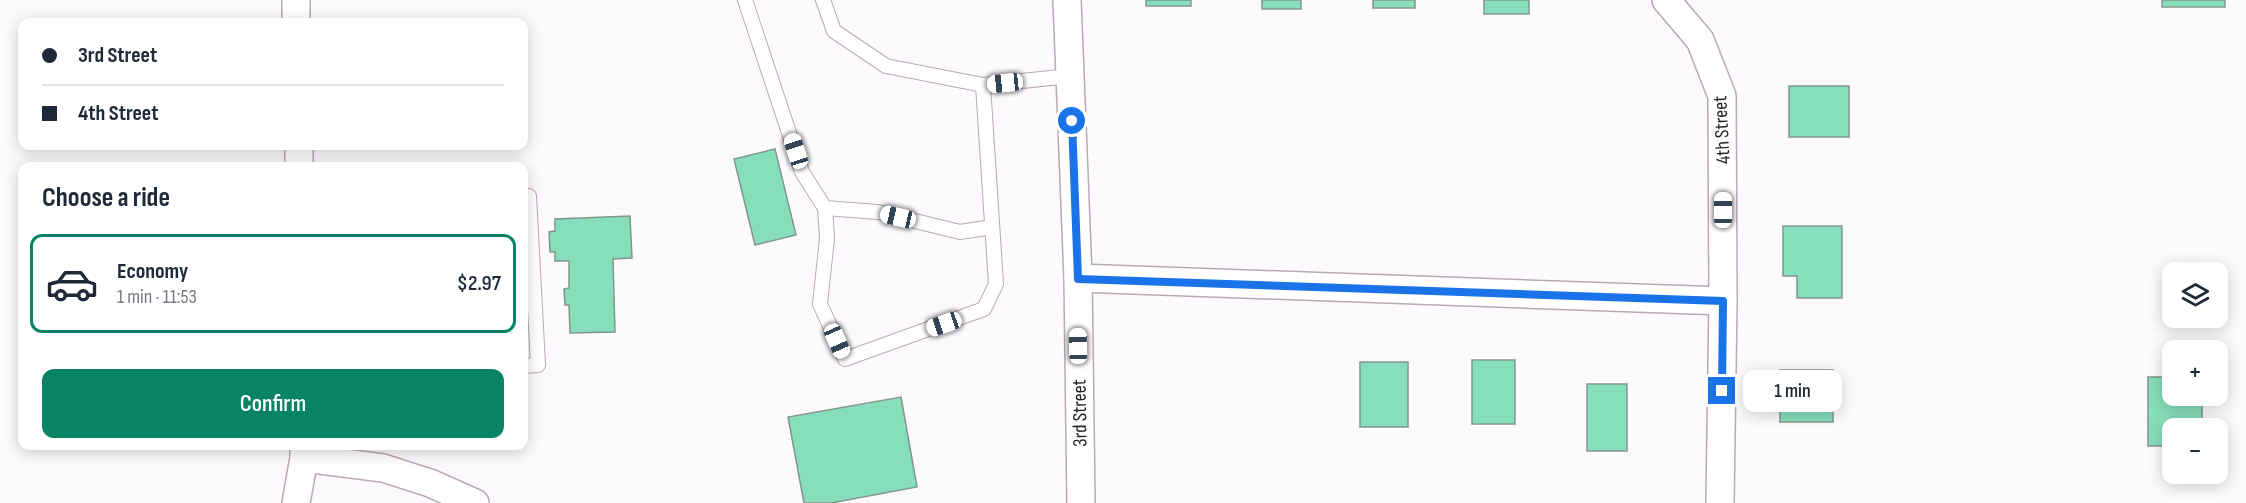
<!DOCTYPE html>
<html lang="en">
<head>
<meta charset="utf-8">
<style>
  :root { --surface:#fff; --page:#f2f2f3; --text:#1f2937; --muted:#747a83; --line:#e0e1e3; --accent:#088364 }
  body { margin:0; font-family:"Sofia Sans Condensed",sans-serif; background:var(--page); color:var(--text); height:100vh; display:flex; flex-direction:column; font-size:22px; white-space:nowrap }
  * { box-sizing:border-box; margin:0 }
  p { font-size:20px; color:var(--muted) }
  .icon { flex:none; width:33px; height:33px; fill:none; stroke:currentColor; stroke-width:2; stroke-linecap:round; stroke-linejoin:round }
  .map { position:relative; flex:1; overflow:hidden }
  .sheet { position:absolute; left:18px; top:162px; width:510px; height:288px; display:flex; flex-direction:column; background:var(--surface); border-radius:12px; box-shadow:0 3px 15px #0003 }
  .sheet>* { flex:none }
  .guide { position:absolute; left:18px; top:18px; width:510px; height:132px; border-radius:12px; box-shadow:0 3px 15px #0003; display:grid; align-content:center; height:132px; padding:0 24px; background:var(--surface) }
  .buttons { position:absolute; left:2162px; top:262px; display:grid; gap:12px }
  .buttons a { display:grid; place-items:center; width:66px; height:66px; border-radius:12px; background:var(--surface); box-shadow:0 3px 15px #0003; font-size:30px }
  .end { position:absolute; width:27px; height:27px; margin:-14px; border:8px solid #1a73e8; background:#fff; box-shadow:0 0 0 3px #fff }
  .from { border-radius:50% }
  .bubble { position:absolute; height:42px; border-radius:12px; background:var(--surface); box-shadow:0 3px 15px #0003; font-size:20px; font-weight:600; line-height:42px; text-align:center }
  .car { position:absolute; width:18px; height:36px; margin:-18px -9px; border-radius:8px; box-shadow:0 0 4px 2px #0007; background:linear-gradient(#fff 24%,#345 0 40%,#fff 0 76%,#345 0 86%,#fff 0) }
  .guide b { display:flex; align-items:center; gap:21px; height:57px; font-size:22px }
  .guide b+b { border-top:2px solid var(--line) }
  .guide i { width:15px; height:15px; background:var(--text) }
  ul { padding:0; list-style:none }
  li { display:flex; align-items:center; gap:18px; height:99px; margin:0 12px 9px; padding:0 12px; border:3px solid transparent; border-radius:12px }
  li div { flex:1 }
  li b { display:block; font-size:22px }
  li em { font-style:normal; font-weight:600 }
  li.selected { border-color:var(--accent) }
  li>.icon { width:54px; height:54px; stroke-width:1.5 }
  h2 { padding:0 24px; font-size:27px; line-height:72px }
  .cta { display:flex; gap:12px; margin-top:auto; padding:12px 24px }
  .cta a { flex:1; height:69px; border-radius:12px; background:var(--accent); color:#fff; font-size:24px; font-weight:600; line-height:69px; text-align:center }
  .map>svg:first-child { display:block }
  .building { fill:#87debd; stroke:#81978e; stroke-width:1.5 }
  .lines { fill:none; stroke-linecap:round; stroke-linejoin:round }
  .lane-casing { stroke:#baa8b7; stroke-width:16 }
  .street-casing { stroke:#baa8b7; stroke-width:30 }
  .lane { stroke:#fff; stroke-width:14 }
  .street { stroke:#fff; stroke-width:27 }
  .route { stroke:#1a73e8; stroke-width:8 }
  .labels { text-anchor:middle; stroke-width:4.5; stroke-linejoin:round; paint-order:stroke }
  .street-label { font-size:20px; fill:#251e24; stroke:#fff }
</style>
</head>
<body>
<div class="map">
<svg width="2246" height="503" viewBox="0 0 2246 503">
  <rect width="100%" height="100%" fill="#fdfafd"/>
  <!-- building -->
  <g class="building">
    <rect x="1146" y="0" width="45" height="6"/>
    <rect x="1262" y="0" width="39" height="9"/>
    <rect x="1373" y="0" width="42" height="8"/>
    <rect x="1484" y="0" width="45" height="14"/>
    <rect x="2162" y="0" width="63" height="7"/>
    <rect x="1789" y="86" width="60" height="51"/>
    <polygon points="775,149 796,235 755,245 734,159"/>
    <polygon points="630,216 632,258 613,259 615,332 570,333 569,305 565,305 564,289 569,288 569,261 555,261 555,252 550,252 549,232 555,231 555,219"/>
    <polygon points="1783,226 1842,226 1842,298 1797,298 1797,276 1783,276"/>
    <rect x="1472" y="360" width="43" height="64"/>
    <rect x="1360" y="362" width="48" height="65"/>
    <rect x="1780" y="370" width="53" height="52"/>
    <polygon points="2148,377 2172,377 2172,396 2202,396 2202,429 2172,429 2172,446 2148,446"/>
    <rect x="1587" y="384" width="40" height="67"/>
    <polygon points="901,397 917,487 831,503 804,503 788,417"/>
  </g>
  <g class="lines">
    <defs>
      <g id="lane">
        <polyline points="745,0 802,172 825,208 827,238 820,304 845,359 984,309 996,284 983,85"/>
        <polyline points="823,0 834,31 886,66 983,85 1070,76"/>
        <polyline points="524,196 529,196 538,365 524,366"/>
        <polyline points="825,208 878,212 960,232 992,227"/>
      </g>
      <g id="street">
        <polyline points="296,0 296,22"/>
        <polyline points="1067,0 1078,278 1081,503"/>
        <polyline points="1666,0 1700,40 1722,96 1723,301 1720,503"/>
        <polyline points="299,146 299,166"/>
        <polyline points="1078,278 1723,301"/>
        <polyline points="304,458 383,468 430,483 475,503"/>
        <polyline points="296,503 304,458 304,446"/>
      </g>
    </defs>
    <!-- lane casing -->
    <use href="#lane" class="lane-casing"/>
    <!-- street casing -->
    <use href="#street" class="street-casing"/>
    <!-- lane -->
    <use href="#lane" class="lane"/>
    <!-- street -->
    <use href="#street" class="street"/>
  </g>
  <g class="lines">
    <!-- route -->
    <polyline class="route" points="1072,121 1078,279 1723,301 1722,391"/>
  </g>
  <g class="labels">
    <!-- street labels -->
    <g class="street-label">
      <text transform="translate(1721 130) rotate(-93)" y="7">4th Street</text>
      <text transform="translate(1079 413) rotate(-91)" y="7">3rd Street</text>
    </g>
  </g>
</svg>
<div class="buttons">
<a><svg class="icon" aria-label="layers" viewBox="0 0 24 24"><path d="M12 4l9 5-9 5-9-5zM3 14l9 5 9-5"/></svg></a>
<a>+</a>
<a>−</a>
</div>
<i class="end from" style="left:1072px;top:121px"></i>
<i class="end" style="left:1722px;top:391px"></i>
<div class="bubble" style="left:1743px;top:370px;width:99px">1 min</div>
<i class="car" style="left:1005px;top:83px;rotate:264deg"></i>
<i class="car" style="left:796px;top:151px;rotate:342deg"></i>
<i class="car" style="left:1723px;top:210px;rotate:0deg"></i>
<i class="car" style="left:898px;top:217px;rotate:283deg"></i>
<i class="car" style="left:944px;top:324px;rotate:251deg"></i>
<i class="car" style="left:837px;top:341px;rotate:156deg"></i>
<i class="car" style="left:1078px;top:346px;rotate:359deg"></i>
<div class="guide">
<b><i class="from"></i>3rd Street</b>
<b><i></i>4th Street</b>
</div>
<section class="sheet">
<h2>Choose a ride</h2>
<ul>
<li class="selected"><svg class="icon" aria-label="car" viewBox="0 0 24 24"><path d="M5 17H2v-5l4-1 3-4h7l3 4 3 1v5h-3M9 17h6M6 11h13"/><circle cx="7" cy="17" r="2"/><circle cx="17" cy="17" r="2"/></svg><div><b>Economy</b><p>1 min · 11:53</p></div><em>$2.97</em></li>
</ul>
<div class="cta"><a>Confirm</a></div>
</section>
</div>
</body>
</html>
